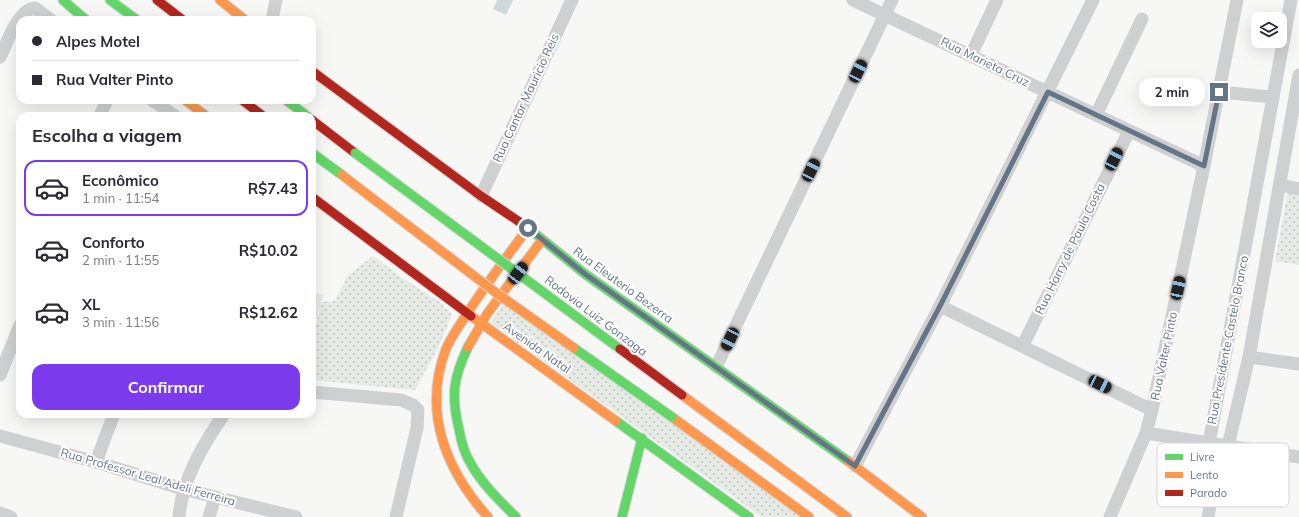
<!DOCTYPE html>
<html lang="pt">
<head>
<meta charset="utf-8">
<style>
  :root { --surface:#fff; --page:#f2f2f3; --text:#2b2b33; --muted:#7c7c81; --line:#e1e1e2; --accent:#7c3aed }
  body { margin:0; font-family:Mulish,sans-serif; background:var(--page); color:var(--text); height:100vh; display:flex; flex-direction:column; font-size:15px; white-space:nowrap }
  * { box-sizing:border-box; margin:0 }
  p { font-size:13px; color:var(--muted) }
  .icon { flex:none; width:22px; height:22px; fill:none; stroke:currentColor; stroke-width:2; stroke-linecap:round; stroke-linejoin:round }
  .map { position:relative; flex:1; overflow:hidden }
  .drawer { position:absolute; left:16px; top:112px; width:300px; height:306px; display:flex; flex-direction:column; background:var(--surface); border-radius:12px; box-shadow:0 4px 16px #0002 }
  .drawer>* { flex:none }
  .banner { position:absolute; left:16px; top:16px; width:300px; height:88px; border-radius:12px; box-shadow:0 4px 16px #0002; display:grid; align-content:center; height:88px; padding:0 16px; background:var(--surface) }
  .tools { position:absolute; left:1251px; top:12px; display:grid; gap:8px }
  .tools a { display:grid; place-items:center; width:36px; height:36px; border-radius:8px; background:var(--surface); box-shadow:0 4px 16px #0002; font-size:20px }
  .end { position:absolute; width:18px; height:18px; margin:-9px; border:5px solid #657588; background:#fff; box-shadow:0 0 0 2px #fff }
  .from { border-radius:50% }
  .bubble { position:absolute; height:28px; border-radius:12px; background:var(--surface); box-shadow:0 4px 16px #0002; font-size:13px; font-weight:700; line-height:28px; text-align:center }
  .car { position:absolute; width:12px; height:24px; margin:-12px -6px; border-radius:5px; box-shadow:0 0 3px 1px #0007; background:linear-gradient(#222 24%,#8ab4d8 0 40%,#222 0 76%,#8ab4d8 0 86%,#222 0) }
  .banner b { display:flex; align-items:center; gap:14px; height:38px; font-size:15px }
  .banner b+b { border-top:1px solid var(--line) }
  .banner i { width:10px; height:10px; background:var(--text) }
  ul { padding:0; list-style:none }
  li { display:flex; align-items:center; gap:12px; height:56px; margin:0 8px 6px; padding:0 8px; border:2px solid transparent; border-radius:12px }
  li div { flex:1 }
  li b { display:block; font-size:15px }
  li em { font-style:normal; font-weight:700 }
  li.current { border-color:var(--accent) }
  li>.icon { width:36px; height:36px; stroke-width:1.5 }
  h2 { padding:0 16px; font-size:18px; line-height:48px }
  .primary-button { display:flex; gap:8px; margin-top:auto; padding:8px 16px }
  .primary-button a { flex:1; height:46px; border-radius:12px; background:var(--accent); color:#fff; font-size:16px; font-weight:700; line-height:46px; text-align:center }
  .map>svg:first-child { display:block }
  .green { fill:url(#green-dots) }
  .pitch { fill:#e6eae4 }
  .water { fill:#d0d8db }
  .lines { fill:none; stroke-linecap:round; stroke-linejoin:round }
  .fast-casing { stroke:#d2d4d5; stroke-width:11 }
  .slow-casing { stroke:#d2d4d5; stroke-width:11 }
  .jam-casing { stroke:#d2d4d5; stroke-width:11 }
  .street { stroke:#cfd0d1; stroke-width:13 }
  .fast { stroke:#63d668; stroke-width:9 }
  .slow { stroke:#ff974d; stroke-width:9 }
  .jam { stroke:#b3261e; stroke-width:9 }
  .fast-bridge-casing { stroke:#d4d5d5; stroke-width:11; stroke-linecap:butt }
  .slow-bridge-casing { stroke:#d4d5d5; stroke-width:11; stroke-linecap:butt }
  .jam-bridge-casing { stroke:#d4d5d5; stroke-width:11; stroke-linecap:butt }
  .fast-bridge { stroke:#63d668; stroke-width:9 }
  .slow-bridge { stroke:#ff974d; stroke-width:9 }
  .jam-bridge { stroke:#b3261e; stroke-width:9 }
  .route { stroke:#657588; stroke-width:5 }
  .labels { text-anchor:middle; stroke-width:4; stroke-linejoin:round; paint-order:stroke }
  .street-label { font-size:12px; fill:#657588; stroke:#fff }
  .key { fill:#fff; stroke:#d1d6db; stroke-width:1 }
  .key-label { font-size:11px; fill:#657588 }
</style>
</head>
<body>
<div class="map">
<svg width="1299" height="517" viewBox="0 0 1299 517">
  <defs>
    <pattern id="green-dots" width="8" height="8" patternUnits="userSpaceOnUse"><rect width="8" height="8" fill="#e6eae4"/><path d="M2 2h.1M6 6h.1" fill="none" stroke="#bec2bf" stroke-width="1.8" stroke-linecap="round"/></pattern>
  </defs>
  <rect width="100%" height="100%" fill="#f7f7f6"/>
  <!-- green -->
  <g class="green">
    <polygon points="1288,191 1299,193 1299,265 1275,261"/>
    <polygon points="373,256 402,278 441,303 452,315 437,350 415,390 312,380 312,338 322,302 335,301 348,275"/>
    <polygon points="507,296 804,517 762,517 491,323"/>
  </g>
  <!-- pitch -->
  <polygon class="pitch" points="312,292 323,295 312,338"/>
  <!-- water -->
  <polygon class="water" points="497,0 513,0 506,15 493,9"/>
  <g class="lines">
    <defs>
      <g id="fast">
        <polyline points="63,0 86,20"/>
        <polyline points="110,0 137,20"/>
        <polyline points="286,100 307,116"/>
        <polyline points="312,153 342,175"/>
        <polyline points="527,227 585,274 848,461"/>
        <path d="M468,347c-15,31 -17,49 -9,82 2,12 5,24 12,35 11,20 29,37 45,53"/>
        <polyline points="616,421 749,517"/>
        <polyline points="622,517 642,438"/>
      </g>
      <g id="slow">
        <polyline points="220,0 245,20"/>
        <polyline points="185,100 206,116"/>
        <polyline points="471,316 616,421"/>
        <polyline points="468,347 487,314 542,240"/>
        <polyline points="682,395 847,517"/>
        <polyline points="672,417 809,517"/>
        <polyline points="848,461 922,517"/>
        <path d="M488,517c-42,-47 -66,-105 -42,-168 4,-10 11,-20 17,-29 20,-32 43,-62 65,-92"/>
      </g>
      <g id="jam">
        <polyline points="157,0 183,20"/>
        <polyline points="312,71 481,196 527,227"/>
        <polyline points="242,100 263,116"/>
        <polyline points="312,120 355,153"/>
        <polyline points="312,197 471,316"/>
      </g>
    </defs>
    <!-- fast casing -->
    <use href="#fast" class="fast-casing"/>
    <!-- slow casing -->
    <use href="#slow" class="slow-casing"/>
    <!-- jam casing -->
    <use href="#jam" class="jam-casing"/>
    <!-- street -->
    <g class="street">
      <polyline points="853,0 1204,166"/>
      <polyline points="272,20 276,0"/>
      <polyline points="971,55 997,0"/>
      <path d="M0,57c7,-14 18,-48 35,-49l16,12"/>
      <polyline points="1219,92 1273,97"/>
      <polyline points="152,100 175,116"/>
      <polyline points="1096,115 1142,19"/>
      <polyline points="100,116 107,100"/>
      <polyline points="1280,185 1299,189"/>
      <polyline points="481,196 572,0"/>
      <polyline points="940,306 1152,410"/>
      <polyline points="1023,345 1129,131"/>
      <polyline points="1249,357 1299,364"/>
      <polyline points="716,367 892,0"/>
      <polyline points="0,375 20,325"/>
      <polyline points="312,392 401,400 413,405 418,410 417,428 396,517"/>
      <polyline points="1146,433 1299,457"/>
      <polyline points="0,436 96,462 183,489 296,517"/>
      <polyline points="96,462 114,414"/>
      <polyline points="855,466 940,306 1093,0"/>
      <polyline points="1216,471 1209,443 1291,0"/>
      <polyline points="0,513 11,517"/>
      <path d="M179,517c3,-38 24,-72 45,-103"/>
      <polyline points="209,517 215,497"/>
      <polyline points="1110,517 1146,433 1152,410 1204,166 1237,0"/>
      <polyline points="1208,517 1216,471 1228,446 1249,357 1299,75"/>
    </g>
    <!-- fast -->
    <use href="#fast" class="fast"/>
    <!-- slow -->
    <use href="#slow" class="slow"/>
    <!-- jam -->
    <use href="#jam" class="jam"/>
    <defs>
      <g id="fast-bridge">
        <polyline points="355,153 620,349"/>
        <polyline points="574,348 672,417"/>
      </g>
      <polyline id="slow-bridge" points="342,175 495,292 574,348"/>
      <polyline id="jam-bridge" points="620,349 682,395"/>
    </defs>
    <!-- fast-bridge casing -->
    <use href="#fast-bridge" class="fast-bridge-casing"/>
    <!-- slow-bridge casing -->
    <use href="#slow-bridge" class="slow-bridge-casing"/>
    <!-- jam-bridge casing -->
    <use href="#jam-bridge" class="jam-bridge-casing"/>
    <!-- fast-bridge -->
    <use href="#fast-bridge" class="fast-bridge"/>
    <!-- slow-bridge -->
    <use href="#slow-bridge" class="slow-bridge"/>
    <!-- jam-bridge -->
    <use href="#jam-bridge" class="jam-bridge"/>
  </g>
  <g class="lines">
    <!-- route -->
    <polyline class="route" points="528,228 585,274 855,466 940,306 1048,92 1204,166 1219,92"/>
  </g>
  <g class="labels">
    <!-- street labels -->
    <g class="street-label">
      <text transform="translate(985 62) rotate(26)" y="4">Rua Marieta Cruz</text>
      <text transform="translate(526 98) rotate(-65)" y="4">Rua Cantor Mauricio Reis</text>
      <text transform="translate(1070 249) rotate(-64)" y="4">Rua Harry de Paula Costa</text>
      <text transform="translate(623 285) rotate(36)" y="4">Rua Eleuterio Bezerra</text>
      <text transform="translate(596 316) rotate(37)" y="4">Rodovia Luiz Gonzaga</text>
      <text transform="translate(1228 340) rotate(-79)" y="4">Rua Presidente Castelo Branco</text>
      <text transform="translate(537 348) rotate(35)" y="4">Avenida Natal</text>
      <text transform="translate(1164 356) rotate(-78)" y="4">Rua Valter Pinto</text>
      <text transform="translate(148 477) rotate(16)" y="4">Rua Professor Leal Adeli Ferreira</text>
    </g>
  </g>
  <!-- legend -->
  <rect x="1157" y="443" width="132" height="64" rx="6" class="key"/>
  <rect x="1165" y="454" width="18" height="6" fill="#63d668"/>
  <rect x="1165" y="472" width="18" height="6" fill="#ff974d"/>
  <rect x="1165" y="490" width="18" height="6" fill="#b3261e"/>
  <g class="key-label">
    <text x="1190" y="461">Livre</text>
    <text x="1190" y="479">Lento</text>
    <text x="1190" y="497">Parado</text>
  </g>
</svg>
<div class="tools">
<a><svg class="icon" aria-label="layers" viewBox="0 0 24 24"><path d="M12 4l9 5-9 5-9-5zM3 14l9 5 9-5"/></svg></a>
</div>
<i class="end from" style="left:528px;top:228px"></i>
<i class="end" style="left:1219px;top:92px"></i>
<div class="bubble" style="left:1139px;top:78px;width:66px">2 min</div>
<i class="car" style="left:858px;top:71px;rotate:26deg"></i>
<i class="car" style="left:1114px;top:159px;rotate:26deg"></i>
<i class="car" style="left:811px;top:170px;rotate:26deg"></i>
<i class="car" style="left:518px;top:273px;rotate:37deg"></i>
<i class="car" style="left:1178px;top:288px;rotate:12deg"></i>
<i class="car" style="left:730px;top:339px;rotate:206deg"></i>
<i class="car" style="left:1100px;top:384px;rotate:117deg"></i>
<div class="banner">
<b><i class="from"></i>Alpes Motel</b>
<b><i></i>Rua Valter Pinto</b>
</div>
<section class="drawer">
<h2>Escolha a viagem</h2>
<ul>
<li class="current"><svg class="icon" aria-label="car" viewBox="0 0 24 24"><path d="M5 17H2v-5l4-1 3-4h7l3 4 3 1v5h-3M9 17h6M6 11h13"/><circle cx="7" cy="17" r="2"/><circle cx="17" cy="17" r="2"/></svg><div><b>Econômico</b><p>1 min · 11:54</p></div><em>R$7.43</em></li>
<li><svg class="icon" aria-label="car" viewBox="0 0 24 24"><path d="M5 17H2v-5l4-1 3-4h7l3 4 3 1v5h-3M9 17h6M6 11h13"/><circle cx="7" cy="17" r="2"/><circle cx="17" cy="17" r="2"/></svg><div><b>Conforto</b><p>2 min · 11:55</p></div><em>R$10.02</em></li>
<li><svg class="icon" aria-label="car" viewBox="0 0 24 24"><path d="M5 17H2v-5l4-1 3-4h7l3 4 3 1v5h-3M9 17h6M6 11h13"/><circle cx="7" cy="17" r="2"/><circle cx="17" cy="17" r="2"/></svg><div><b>XL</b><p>3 min · 11:56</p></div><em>R$12.62</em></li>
</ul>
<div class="primary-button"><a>Confirmar</a></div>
</section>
</div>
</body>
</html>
